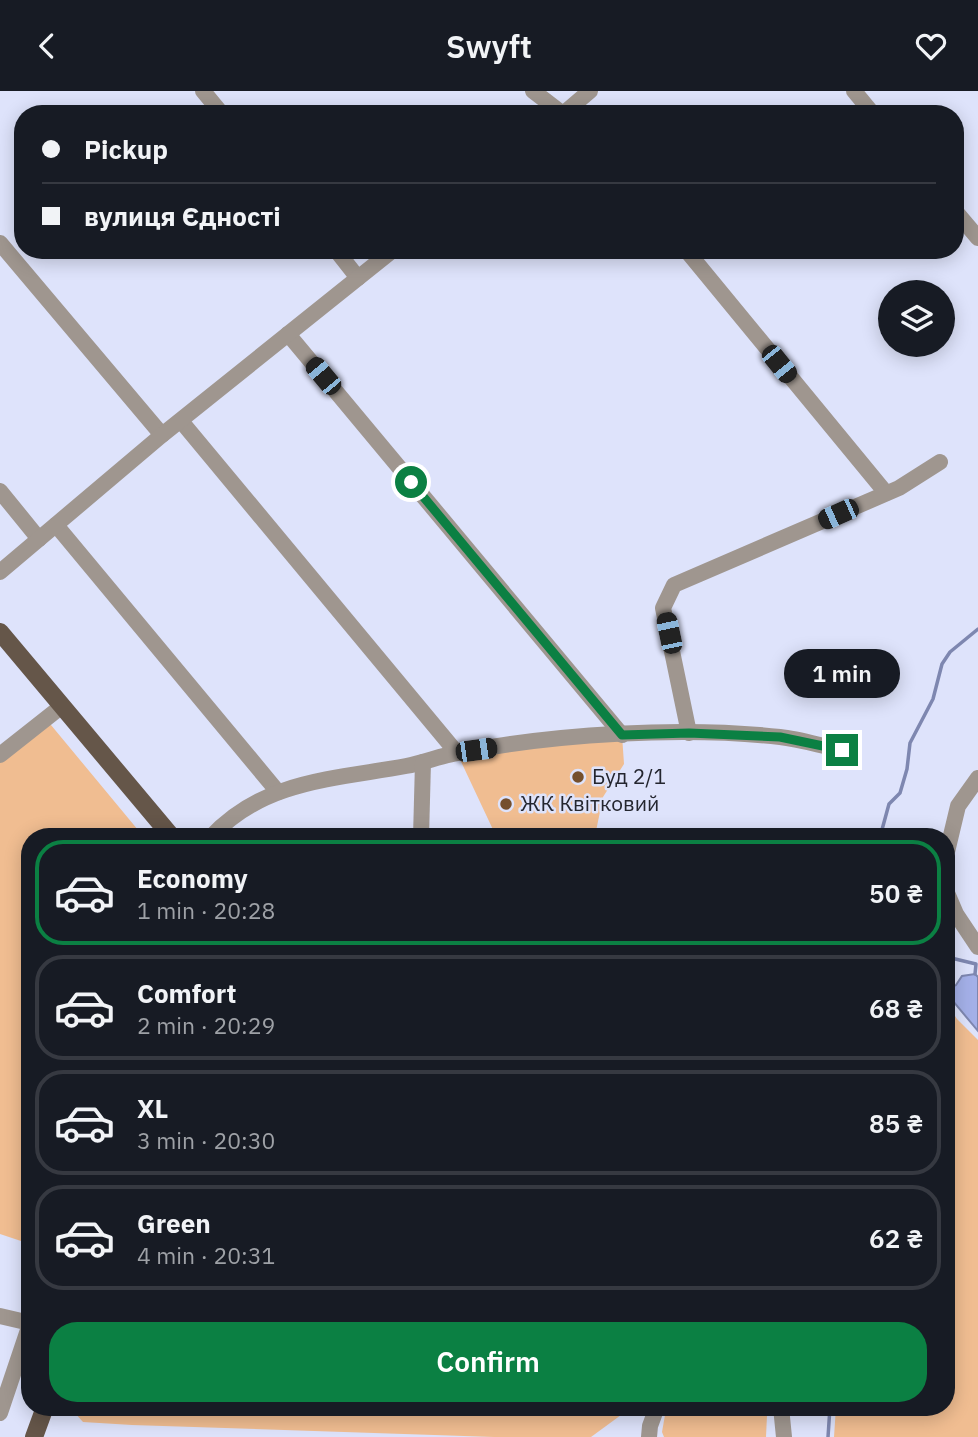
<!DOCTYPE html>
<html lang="en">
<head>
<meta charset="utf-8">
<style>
  :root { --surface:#171b24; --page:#242831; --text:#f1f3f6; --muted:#9ea1a6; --line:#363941; --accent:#0b8043 }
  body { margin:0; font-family:"IBM Plex Sans",sans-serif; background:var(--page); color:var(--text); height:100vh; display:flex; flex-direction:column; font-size:26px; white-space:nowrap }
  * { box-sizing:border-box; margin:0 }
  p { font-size:23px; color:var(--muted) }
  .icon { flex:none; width:38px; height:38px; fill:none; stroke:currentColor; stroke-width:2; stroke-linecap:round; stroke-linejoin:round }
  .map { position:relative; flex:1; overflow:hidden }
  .side { position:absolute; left:21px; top:737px; width:934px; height:588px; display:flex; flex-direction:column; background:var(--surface); border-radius:28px; box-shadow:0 4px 18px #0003 }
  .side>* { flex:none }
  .banner { position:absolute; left:14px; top:14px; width:950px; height:154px; border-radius:28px; box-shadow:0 4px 18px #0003; display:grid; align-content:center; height:154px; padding:0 28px; background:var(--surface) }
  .buttons { position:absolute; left:878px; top:189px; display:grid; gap:14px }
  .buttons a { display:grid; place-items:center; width:77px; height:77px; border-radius:50%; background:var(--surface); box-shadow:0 4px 18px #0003; font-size:35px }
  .end { position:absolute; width:32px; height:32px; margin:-16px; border:9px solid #0b8043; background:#fff; box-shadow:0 0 0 4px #fff }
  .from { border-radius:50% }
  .bubble { position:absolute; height:49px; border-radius:24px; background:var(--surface); box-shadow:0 4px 18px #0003; font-size:23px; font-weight:600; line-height:49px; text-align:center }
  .car { position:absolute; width:21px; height:42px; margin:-21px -10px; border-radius:9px; box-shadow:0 0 5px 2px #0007; background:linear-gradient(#222 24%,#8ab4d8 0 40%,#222 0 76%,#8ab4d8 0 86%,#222 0) }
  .banner b { display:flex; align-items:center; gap:24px; height:66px; font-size:26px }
  .banner b+b { border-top:2px solid var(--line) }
  .banner i { width:18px; height:18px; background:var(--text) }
  ul { padding:12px 0 0; list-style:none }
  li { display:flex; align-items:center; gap:21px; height:105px; margin:0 14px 10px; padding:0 14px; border:4px solid var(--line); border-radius:28px }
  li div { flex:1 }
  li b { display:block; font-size:26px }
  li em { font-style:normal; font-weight:600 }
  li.selected { border-color:var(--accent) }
  li>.icon { width:63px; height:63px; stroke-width:1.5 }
  .action { display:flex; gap:14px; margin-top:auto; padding:14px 28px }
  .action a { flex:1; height:80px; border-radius:28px; background:var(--accent); color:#fff; font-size:28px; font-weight:600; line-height:80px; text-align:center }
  header { display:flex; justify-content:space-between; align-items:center; height:91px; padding:0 28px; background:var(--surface); font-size:32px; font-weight:600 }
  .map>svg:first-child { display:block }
  .green { fill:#f0bd91 }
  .water { fill:#a4b0e8; stroke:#7e87b0; stroke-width:2 }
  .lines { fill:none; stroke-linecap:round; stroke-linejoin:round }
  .stream { stroke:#7e87b0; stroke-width:3.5 }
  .minor { stroke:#9f968f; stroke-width:16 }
  .major { stroke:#655649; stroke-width:18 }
  .route { stroke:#0b8043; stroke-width:9 }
  .poi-dot { fill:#754f2c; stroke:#dee3fb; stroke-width:2.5 }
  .labels { text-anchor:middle; stroke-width:5; stroke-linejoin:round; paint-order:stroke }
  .poi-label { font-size:21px; fill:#24262f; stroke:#dee3fb; text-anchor:start }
</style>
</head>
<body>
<header><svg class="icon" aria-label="back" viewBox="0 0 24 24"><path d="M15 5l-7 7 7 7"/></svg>Swyft<svg class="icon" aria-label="heart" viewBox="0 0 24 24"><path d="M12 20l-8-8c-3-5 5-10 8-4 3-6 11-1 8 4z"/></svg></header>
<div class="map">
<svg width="978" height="1346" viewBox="0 0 978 1346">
  <rect width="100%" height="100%" fill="#dee3fb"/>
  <!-- green -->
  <g class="green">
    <polygon points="46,628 143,745 30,746 30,1153 0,1143 0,664"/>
    <polygon points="622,644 624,673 603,706 595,745 496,745 457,662"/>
    <polygon points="947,913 957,928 978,949 978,1346 834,1346 836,1316 947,1316"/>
    <polygon points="76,1316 632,1316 591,1346 494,1346 132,1334 83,1331 74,1321"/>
    <polygon points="677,1316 753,1316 767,1324 766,1346 664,1346 662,1341 665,1324"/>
  </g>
  <!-- water -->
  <polygon class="water" points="975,883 978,886 978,940 947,903 947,899 956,894 962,885"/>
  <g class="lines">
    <!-- stream -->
    <g class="stream">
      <polyline points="880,746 889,713 900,702 907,678 910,652 933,608 942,573 950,561 978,538"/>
      <polyline points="947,866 976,873 975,883"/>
      <polyline points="828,1346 830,1316"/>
    </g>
    <!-- minor -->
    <g class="minor">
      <polyline points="203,0 222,23"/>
      <polyline points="533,0 563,23"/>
      <polyline points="854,0 873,23"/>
      <polyline points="563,23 590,0"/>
      <polyline points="956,121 978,147"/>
      <polyline points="0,152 162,344"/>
      <polyline points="336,159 358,187"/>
      <polyline points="686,159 886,402"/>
      <polyline points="288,243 622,644"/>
      <polyline points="181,330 457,662"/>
      <polyline points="0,400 39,448"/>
      <polyline points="56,434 278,701"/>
      <polyline points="0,481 162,344 393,159"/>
      <polyline points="689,642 663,517 674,494 899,397 940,371"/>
      <polyline points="0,664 62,615"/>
      <path d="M211,746c52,-57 125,-58 195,-71 17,-3 34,-10 51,-13 97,-19 225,-27 323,-16 20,2 41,9 62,13"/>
      <polyline points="421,746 423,671"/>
      <polyline points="947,761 958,715 978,687"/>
      <polyline points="947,802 956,823 978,856"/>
      <polyline points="0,1225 30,1232"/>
      <polyline points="781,1316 784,1346"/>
      <polyline points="0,1322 30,1233"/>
      <polyline points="649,1346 650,1335 657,1316"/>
    </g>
    <!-- major -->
    <g class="major">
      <polyline points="0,541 172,746"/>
      <polyline points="34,1346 45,1316"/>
    </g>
  </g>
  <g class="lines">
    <!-- route -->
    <polyline class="route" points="411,391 622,644 689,642 780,646 842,659"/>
  </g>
  <!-- markers -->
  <g class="poi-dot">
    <circle cx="578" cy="686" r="7"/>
    <circle cx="506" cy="713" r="7"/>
  </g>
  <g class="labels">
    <!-- poi labels -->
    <g class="poi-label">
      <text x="592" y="693">Буд 2/1</text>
      <text x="520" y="720">ЖК Квітковий</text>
    </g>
  </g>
</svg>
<div class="buttons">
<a><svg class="icon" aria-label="layers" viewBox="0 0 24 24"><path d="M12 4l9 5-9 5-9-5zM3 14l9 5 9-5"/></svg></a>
</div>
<i class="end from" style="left:411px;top:391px"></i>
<i class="end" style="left:842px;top:659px"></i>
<div class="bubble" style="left:784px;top:558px;width:116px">1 min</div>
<i class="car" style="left:779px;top:273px;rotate:141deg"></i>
<i class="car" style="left:323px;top:285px;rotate:320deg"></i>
<i class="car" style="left:838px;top:423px;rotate:246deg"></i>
<i class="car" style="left:669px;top:542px;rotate:348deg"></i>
<i class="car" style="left:476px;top:659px;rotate:82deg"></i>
<div class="banner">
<b><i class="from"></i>Pickup</b>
<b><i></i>вулиця Єдності</b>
</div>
<section class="side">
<ul>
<li class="selected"><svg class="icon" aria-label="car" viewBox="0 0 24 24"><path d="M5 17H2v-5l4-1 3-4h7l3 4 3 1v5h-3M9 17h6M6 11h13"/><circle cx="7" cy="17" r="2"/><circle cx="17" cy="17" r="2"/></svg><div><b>Economy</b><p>1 min · 20:28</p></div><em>50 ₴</em></li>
<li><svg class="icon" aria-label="car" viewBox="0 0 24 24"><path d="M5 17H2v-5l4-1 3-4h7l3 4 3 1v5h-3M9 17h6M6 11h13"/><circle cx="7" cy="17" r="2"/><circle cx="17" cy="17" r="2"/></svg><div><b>Comfort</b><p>2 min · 20:29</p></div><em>68 ₴</em></li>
<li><svg class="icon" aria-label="car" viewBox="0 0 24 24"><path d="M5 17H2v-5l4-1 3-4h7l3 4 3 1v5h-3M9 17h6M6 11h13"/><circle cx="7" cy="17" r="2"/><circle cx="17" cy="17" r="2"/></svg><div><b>XL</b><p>3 min · 20:30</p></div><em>85 ₴</em></li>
<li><svg class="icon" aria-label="car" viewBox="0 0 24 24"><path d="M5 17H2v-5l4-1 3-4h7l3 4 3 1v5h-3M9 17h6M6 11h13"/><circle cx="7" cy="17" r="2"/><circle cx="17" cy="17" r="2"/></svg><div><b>Green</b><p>4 min · 20:31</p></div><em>62 ₴</em></li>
</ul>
<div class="action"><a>Confirm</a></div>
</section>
</div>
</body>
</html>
